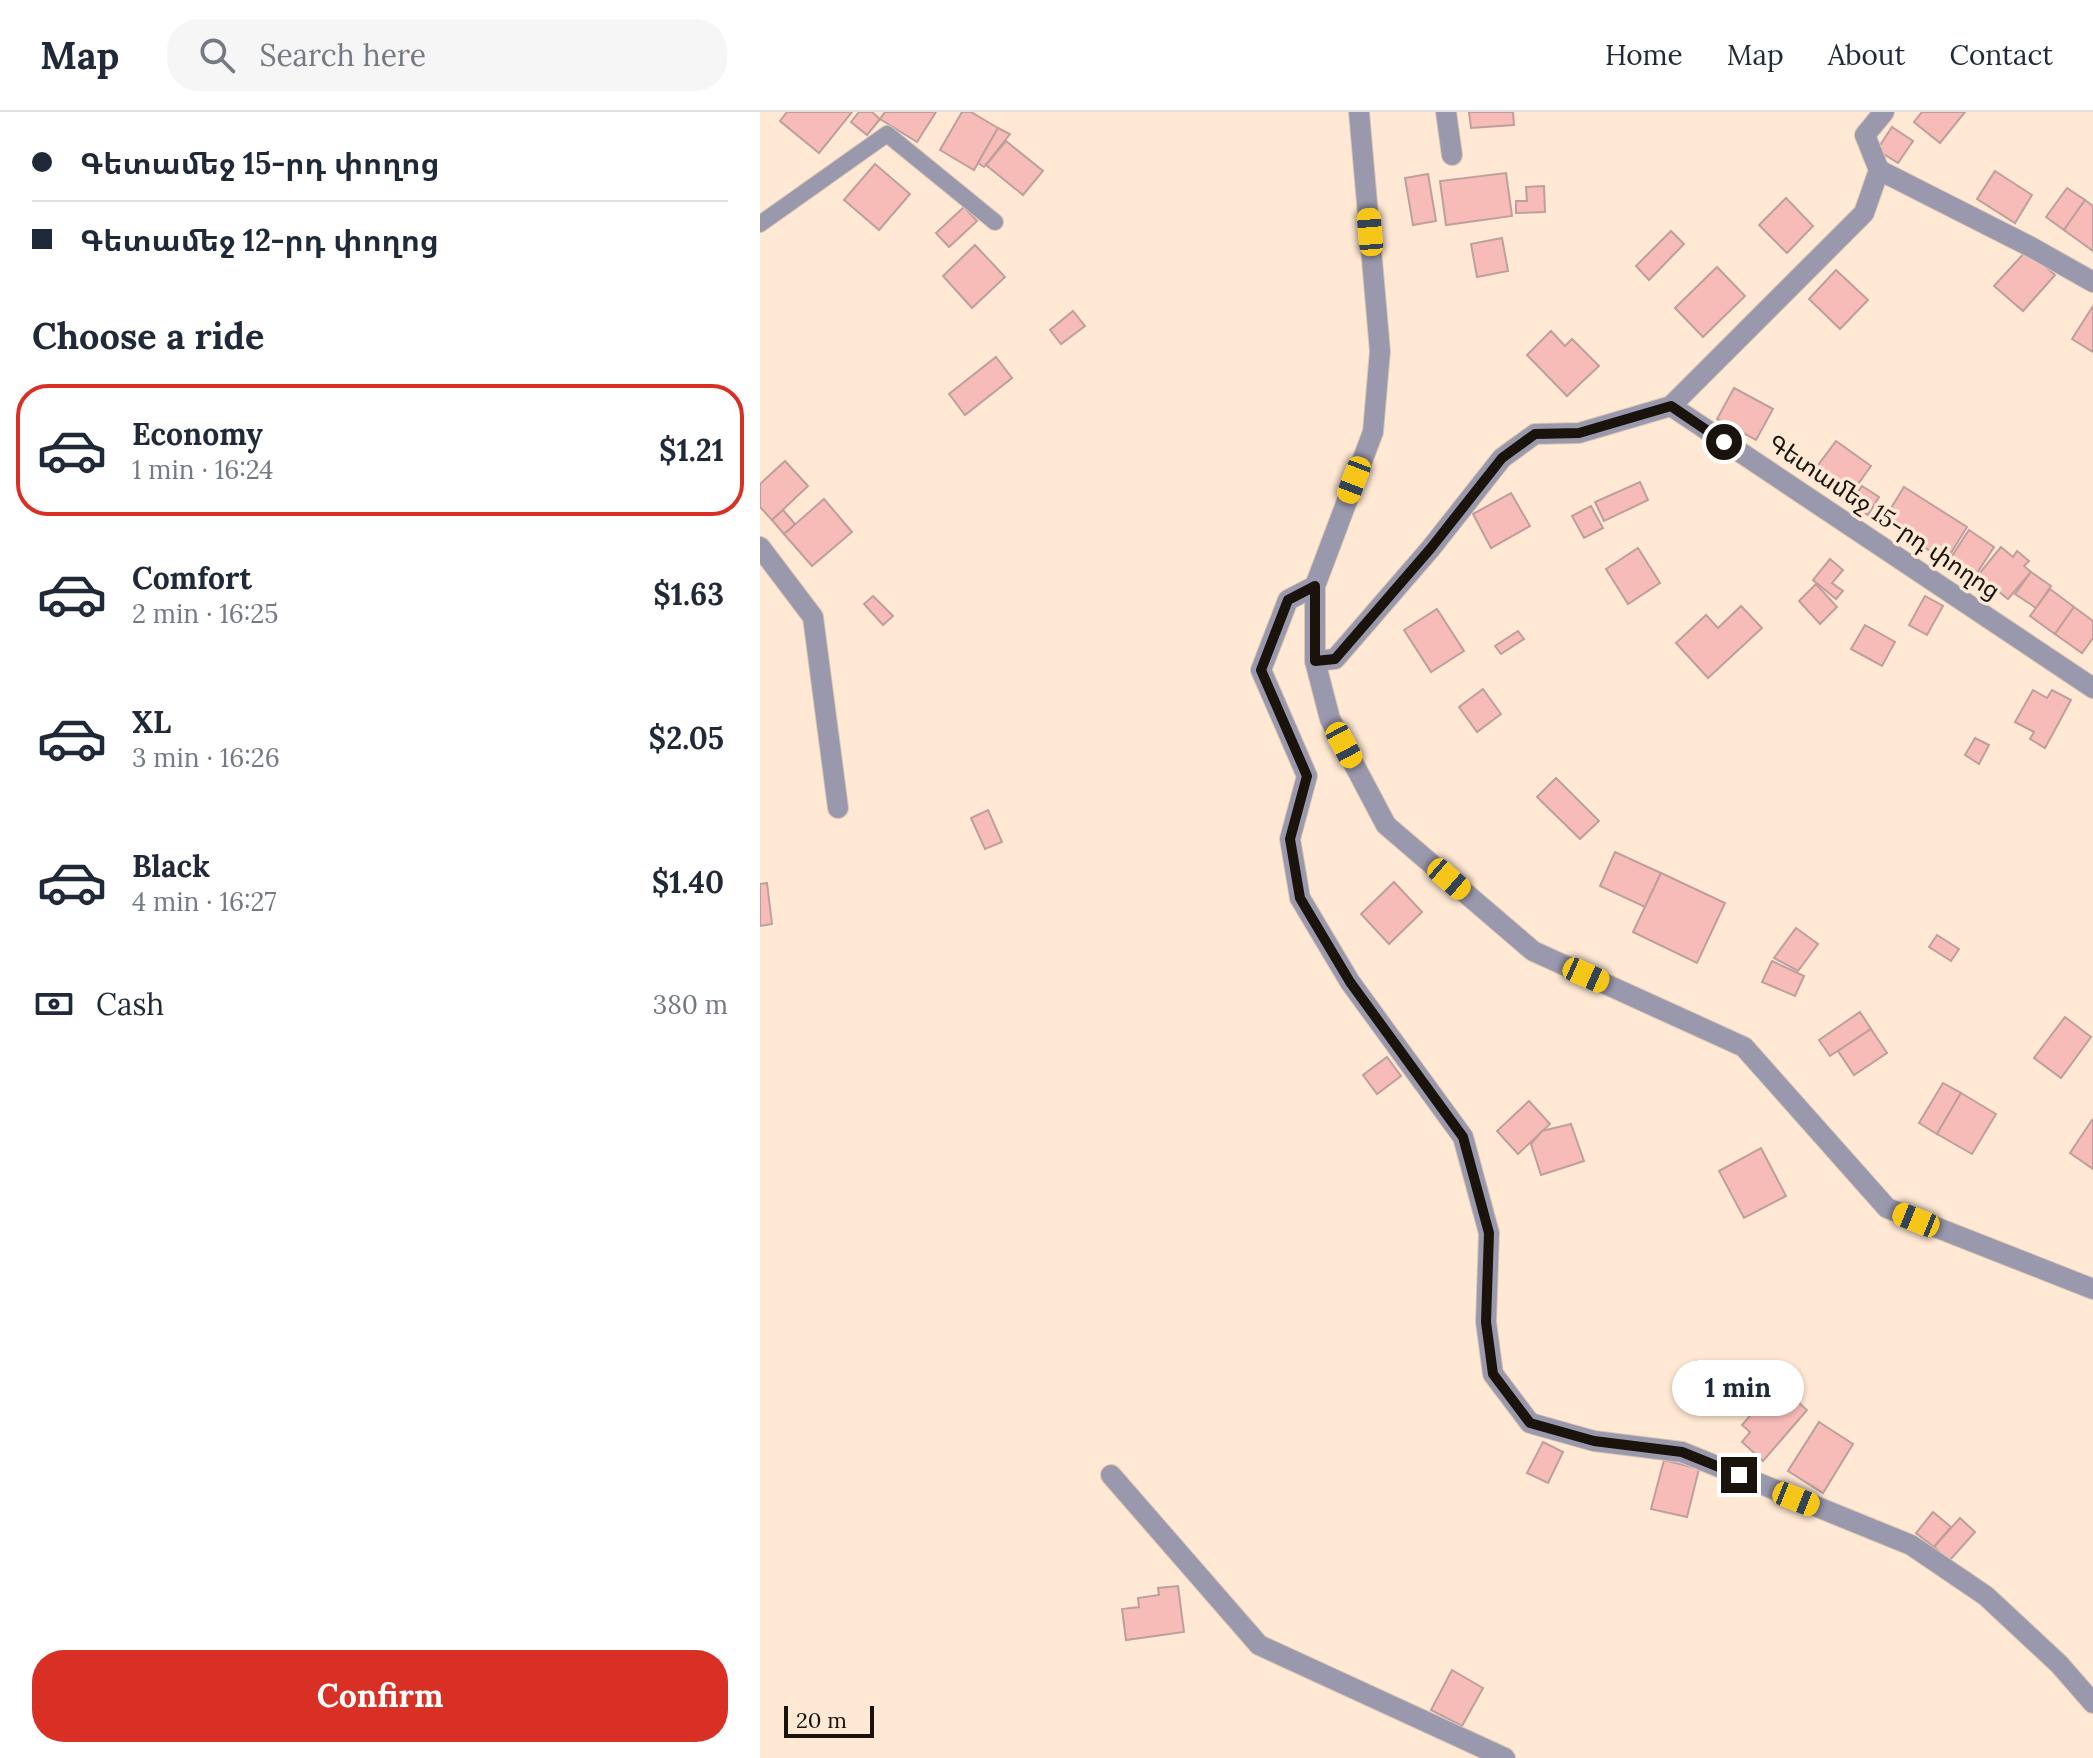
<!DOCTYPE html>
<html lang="en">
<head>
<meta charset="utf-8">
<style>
  :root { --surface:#fff; --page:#f6f6f7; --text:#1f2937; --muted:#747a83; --line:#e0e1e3; --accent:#d93025 }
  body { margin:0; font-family:Lora,"Noto Sans Armenian",serif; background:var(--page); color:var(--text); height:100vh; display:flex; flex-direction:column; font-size:30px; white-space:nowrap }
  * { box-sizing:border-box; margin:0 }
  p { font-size:26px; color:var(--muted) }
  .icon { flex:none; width:44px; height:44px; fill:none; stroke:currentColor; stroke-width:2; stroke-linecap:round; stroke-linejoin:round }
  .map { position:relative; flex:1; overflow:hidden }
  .sheet { display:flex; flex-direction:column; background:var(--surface); width:760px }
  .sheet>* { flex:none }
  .guide { display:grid; align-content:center; height:176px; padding:0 32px; background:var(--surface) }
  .scale { position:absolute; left:24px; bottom:20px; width:90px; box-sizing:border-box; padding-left:8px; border:4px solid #1a130c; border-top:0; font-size:22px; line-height:28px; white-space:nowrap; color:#1a130c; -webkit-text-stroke:6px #ffe9d4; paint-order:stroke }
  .end { position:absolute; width:36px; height:36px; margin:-18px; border:10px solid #1a130c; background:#fff; box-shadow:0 0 0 4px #fff }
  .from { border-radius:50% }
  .bubble { position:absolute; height:56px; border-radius:28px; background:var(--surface); box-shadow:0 2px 6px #0004; font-size:26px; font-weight:800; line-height:56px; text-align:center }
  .car { position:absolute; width:24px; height:48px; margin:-24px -12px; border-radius:10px; box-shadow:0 0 6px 2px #0007; background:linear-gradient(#f5c518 24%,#345 0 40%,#f5c518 0 76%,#345 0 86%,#f5c518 0) }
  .guide b { display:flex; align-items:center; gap:28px; height:76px; font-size:30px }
  .guide b+b { border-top:2px solid var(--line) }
  .guide i { width:20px; height:20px; background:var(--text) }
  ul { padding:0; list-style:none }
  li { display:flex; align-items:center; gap:24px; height:132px; margin:0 16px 12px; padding:0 16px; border:4px solid transparent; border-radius:32px }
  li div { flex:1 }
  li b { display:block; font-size:30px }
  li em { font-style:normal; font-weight:800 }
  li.on { border-color:var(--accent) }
  li>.icon { width:72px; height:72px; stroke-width:1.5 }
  h2 { padding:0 32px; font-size:36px; line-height:96px }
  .pay { display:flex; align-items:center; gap:20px; height:88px; padding:0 32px; font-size:30px }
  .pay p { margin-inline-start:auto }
  .primary-button { display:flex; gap:16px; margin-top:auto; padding:16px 32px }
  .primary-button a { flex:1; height:92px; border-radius:32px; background:var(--accent); color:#fff; font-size:32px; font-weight:800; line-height:92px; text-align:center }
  header { display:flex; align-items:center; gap:48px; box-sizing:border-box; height:112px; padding:0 40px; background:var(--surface); border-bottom:2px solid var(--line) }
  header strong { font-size:38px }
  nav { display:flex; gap:44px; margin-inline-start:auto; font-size:28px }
  .search { width:560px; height:72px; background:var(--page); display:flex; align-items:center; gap:20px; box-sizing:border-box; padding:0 28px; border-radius:32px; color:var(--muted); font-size:30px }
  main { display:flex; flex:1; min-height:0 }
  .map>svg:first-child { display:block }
  .building { fill:#f8bcb8; stroke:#be9f9d; stroke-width:2 }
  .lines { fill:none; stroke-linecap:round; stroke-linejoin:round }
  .service-casing { stroke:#dac7b4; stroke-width:18 }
  .minor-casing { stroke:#dac7b4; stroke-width:22 }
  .service { stroke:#9998ad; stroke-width:16 }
  .minor { stroke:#9998ad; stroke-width:20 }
  .route { stroke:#1a130c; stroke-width:10 }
  .labels { text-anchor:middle; stroke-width:7; stroke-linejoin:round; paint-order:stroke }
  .street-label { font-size:24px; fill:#1a130c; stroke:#ffe9d4 }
</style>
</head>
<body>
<header>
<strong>Map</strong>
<div class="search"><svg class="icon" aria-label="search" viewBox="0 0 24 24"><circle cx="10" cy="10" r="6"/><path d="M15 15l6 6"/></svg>Search here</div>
<nav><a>Home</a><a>Map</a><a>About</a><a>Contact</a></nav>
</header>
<main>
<section class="sheet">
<div class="guide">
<b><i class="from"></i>Գետամեջ 15-րդ փողոց</b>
<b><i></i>Գետամեջ 12-րդ փողոց</b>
</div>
<h2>Choose a ride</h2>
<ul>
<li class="on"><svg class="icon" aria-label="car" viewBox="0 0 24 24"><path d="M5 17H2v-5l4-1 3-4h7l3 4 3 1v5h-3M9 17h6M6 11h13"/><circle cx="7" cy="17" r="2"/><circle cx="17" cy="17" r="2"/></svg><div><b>Economy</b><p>1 min · 16:24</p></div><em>$1.21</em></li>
<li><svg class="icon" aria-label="car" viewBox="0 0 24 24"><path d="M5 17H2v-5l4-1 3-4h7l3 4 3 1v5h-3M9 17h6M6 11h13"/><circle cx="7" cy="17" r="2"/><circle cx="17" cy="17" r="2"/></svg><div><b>Comfort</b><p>2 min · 16:25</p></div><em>$1.63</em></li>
<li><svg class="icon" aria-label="car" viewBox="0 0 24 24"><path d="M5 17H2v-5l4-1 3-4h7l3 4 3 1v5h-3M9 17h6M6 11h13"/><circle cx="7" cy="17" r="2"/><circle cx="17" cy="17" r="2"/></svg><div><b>XL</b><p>3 min · 16:26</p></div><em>$2.05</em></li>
<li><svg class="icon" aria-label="car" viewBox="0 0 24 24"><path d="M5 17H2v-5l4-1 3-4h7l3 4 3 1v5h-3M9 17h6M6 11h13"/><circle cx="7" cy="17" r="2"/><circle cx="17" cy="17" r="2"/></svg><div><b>Black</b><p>4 min · 16:27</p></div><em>$1.40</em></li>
</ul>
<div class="pay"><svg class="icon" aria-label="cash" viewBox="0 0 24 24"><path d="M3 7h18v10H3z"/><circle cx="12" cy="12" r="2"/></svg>Cash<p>380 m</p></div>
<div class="primary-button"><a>Confirm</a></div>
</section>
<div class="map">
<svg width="1333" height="1646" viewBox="0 0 1333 1646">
  <rect width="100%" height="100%" fill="#ffe9d4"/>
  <!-- building -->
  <g class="building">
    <polygon points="27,0 92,0 59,41 20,9"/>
    <polygon points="99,0 112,0 120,7 107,23 91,10"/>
    <polygon points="125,0 176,0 157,30 120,7"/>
    <polygon points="202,0 211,0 238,16 214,58 180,38"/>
    <polygon points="709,0 753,0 754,13 711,16"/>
    <polygon points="1162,0 1205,0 1180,31 1154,10"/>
    <polygon points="1132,15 1153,29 1138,51 1117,38"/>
    <polygon points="238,16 250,22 224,55 218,51"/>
    <polygon points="246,29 283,59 263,83 226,53"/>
    <polygon points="115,52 150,82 119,118 84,88"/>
    <polygon points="1235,59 1272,83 1255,111 1217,87"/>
    <polygon points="746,61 752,104 686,113 680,69"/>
    <polygon points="668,62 676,109 653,113 645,66"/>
    <polygon points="784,74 785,100 756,101 756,89 767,89 766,75"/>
    <polygon points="1307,76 1325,88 1304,118 1286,105"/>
    <polygon points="1026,86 1053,114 1027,141 999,113"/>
    <polygon points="1325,88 1333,94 1333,139 1304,118"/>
    <polygon points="204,95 217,109 189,135 176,121"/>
    <polygon points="911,119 924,132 889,168 876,154"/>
    <polygon points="742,126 748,159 717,165 711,132"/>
    <polygon points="215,133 245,165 212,196 183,164"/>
    <polygon points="1267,138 1295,163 1263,199 1234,174"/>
    <polygon points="957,155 985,184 943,225 915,196"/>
    <polygon points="1076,158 1108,188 1080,217 1049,187"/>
    <polygon points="1333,194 1333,240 1312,227"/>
    <polygon points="313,199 325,214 301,232 290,218"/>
    <polygon points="791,219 805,234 812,227 839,254 807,284 767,243"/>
    <polygon points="236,245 252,266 205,303 189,282"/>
    <polygon points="974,276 1013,297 996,328 957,307"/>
    <polygon points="1076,329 1111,354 1085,390 1050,364"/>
    <polygon points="25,349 48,374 12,408 0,395 0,372"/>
    <polygon points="880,370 888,388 844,409 835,390"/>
    <polygon points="1102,374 1119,385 1108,403 1089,392"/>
    <polygon points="1144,375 1207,415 1186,449 1123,409"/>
    <polygon points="751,381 770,414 731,436 713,402"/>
    <polygon points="64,387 92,420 52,454 24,422"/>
    <polygon points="831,394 843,416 824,426 812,404"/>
    <polygon points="23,398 35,412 24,422 12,408"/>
    <polygon points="1209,418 1234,435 1215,464 1190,447"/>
    <polygon points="1241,435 1253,445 1257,439 1269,449 1264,454 1271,460 1248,487 1218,463"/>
    <polygon points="878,436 900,471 868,492 846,457"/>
    <polygon points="1070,447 1083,458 1072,471 1083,479 1076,487 1053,468"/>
    <polygon points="1271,460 1291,474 1276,496 1255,482"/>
    <polygon points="1056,472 1077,495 1060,512 1039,489"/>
    <polygon points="1290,477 1314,495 1295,522 1270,504"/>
    <polygon points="113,484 133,504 123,513 104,492"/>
    <polygon points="1165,484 1183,494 1167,523 1149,513"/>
    <polygon points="981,494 1002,516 948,566 916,531 946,503 958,516"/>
    <polygon points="1314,495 1333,509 1333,526 1322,541 1295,522"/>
    <polygon points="677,497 704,539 671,560 644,518"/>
    <polygon points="1105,513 1135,530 1122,554 1091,537"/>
    <polygon points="758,519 764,527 741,542 735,534"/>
    <polygon points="723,577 741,602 717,620 699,595"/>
    <polygon points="1273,578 1287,586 1292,578 1311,588 1285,636 1270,627 1274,620 1255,610"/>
    <polygon points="1215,626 1229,633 1219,652 1205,643"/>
    <polygon points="796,666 839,709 820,727 777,685"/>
    <polygon points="228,698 242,730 225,737 211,706"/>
    <polygon points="855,740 901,761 885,795 840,774"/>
    <polygon points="901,761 965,791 937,851 873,820"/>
    <polygon points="634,770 662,800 629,832 601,802"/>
    <polygon points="7,771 12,812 0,814 0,772"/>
    <polygon points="1036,816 1058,832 1038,859 1014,846"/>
    <polygon points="1177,823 1199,837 1191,849 1169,835"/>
    <polygon points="1012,849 1044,864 1035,884 1002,870"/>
    <polygon points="1100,900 1111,917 1070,944 1059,928"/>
    <polygon points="1305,905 1331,925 1301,966 1274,946"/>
    <polygon points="1111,917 1127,941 1094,963 1078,939"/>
    <polygon points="627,945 641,964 617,982 603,963"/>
    <polygon points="1183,971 1201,981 1177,1022 1159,1011"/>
    <polygon points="1201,981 1236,1002 1212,1042 1177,1022"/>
    <polygon points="769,989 790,1012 758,1042 737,1019"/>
    <polygon points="1332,1008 1333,1009 1333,1057 1310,1041"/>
    <polygon points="811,1012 824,1049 781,1063 771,1032 782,1019"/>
    <polygon points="1001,1036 1026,1084 984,1106 959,1059"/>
    <polygon points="936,1249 974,1265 960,1296 923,1279"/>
    <polygon points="1018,1272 1047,1298 1003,1349 982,1330 990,1320 982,1313"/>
    <polygon points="1059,1310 1093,1332 1063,1381 1028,1359"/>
    <polygon points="783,1330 803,1340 788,1371 767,1361"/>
    <polygon points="904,1348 939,1357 927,1405 891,1397"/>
    <polygon points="1173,1400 1191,1415 1174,1435 1156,1421"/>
    <polygon points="1200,1406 1215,1420 1189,1449 1174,1435"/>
    <polygon points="418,1474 424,1520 366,1528 362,1497 379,1495 378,1486 399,1483 398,1476"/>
    <polygon points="692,1558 723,1576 702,1614 671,1598"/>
  </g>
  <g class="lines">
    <defs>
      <polyline id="service" points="0,112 127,22 235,110"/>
      <g id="minor">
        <polyline points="599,0 620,239 613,320 555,474 555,549 570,607 626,713 773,839 984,935 1127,1096 1333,1177"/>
        <polyline points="686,0 692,43"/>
        <polyline points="1119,58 1271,135 1333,170"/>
        <polyline points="911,294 1333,576"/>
        <polyline points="0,435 53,505 78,696"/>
        <polyline points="555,474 528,488 501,558 547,664 530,727 540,786 590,870 703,1025 729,1121 726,1210 733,1262 770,1311 834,1329 922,1340 1151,1433 1226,1484 1299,1552 1333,1591"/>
        <polyline points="555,549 575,547 671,436 742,346 775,322 819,321 911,294 1104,101 1119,58 1105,23 1124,0"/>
        <polyline points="351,1363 499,1533 745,1646"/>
      </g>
    </defs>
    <!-- service casing -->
    <use href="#service" class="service-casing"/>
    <!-- minor casing -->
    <use href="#minor" class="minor-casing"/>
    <!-- service -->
    <use href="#service" class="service"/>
    <!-- minor -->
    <use href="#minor" class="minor"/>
  </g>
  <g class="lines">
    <!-- route -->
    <polyline class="route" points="964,330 911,294 819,321 775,322 742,346 671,436 575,547 555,549 555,474 528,488 501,558 547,664 530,727 540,786 590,870 703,1025 729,1121 726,1210 733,1262 770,1311 834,1329 922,1340 979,1363"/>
  </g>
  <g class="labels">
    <!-- street labels -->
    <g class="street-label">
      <text transform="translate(1124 405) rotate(34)" y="8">Գետամեջ 15-րդ փողոց</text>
    </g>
  </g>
</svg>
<div class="scale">20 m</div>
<i class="end from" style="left:964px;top:330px"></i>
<i class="end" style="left:979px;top:1363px"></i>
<div class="bubble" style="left:912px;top:1248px;width:132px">1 min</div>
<i class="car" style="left:610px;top:120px;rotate:355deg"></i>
<i class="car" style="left:594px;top:368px;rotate:201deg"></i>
<i class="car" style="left:584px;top:633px;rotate:152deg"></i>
<i class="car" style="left:689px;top:767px;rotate:131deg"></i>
<i class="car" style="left:826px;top:863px;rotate:114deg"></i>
<i class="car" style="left:1156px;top:1108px;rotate:292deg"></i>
<i class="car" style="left:1036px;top:1387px;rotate:112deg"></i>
</div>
</main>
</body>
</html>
